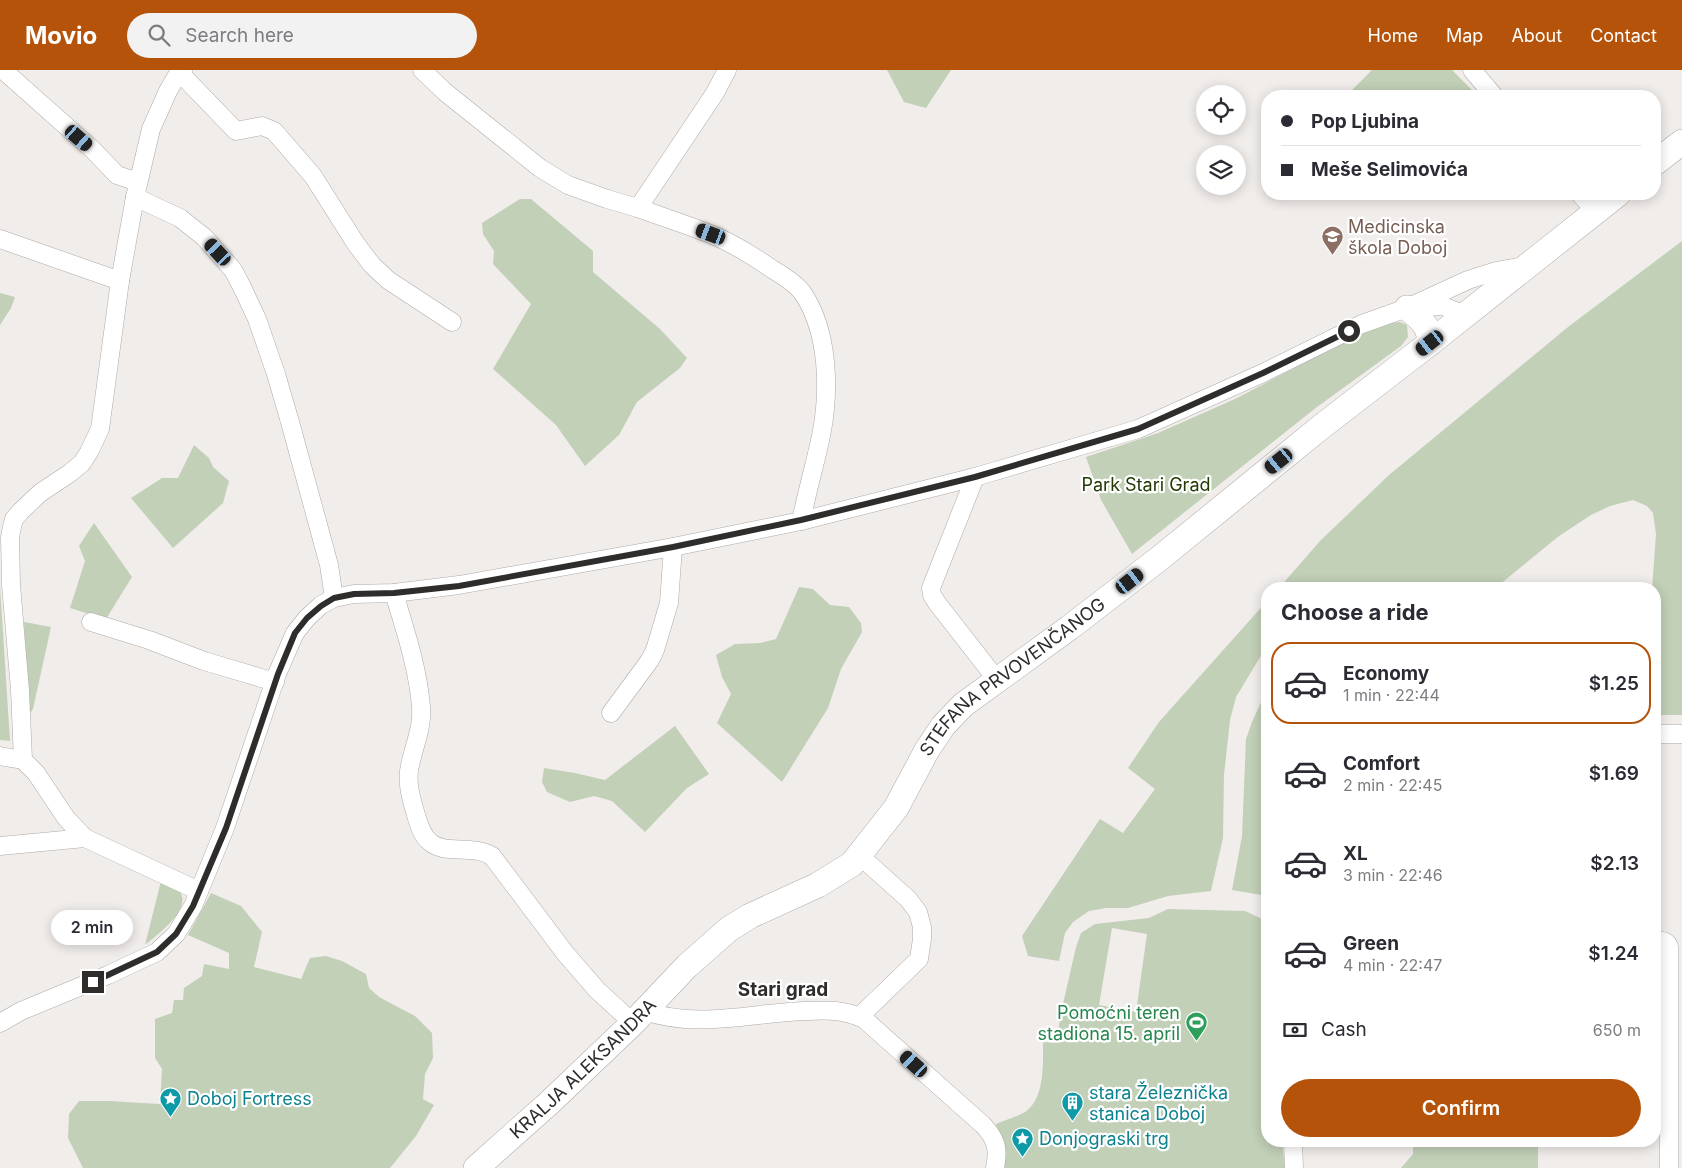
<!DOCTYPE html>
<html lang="en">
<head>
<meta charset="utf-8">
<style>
  :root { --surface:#fff; --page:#f2f2f3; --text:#2b2b33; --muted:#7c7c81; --line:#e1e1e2; --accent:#b45309 }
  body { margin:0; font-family:Inter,sans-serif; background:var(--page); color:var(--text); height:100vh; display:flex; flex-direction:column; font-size:19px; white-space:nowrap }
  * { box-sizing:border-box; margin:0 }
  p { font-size:16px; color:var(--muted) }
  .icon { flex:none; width:28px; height:28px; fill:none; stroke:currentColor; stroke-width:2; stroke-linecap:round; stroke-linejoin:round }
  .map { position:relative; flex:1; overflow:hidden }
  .sheet { position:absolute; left:1261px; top:512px; width:400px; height:565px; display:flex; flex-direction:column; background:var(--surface); border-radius:20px; box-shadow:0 2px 12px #0003 }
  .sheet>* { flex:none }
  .banner { position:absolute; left:1261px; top:20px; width:400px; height:110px; border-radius:20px; box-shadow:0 2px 12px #0003; display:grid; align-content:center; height:110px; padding:0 20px; background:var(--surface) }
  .fabs { position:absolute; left:1196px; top:15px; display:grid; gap:10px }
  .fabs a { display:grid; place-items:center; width:50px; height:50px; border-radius:50%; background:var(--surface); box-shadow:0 2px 12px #0003; font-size:25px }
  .end { position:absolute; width:22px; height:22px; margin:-11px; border:6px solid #2f2d2c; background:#fff; box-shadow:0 0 0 2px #fff }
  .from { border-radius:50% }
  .bubble { position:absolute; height:35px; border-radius:18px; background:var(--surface); box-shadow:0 2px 12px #0003; font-size:16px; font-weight:600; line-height:35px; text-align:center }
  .car { position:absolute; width:15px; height:30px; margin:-15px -8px; border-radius:6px; box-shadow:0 0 4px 1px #0007; background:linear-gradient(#222 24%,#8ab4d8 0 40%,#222 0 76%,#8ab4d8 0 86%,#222 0) }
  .banner b { display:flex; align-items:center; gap:18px; height:48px; font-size:19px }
  .banner b+b { border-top:1px solid var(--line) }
  .banner i { width:12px; height:12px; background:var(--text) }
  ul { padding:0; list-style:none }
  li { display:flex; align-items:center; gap:15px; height:82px; margin:0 10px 8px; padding:0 10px; border:2px solid transparent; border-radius:20px }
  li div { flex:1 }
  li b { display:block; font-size:19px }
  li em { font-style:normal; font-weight:600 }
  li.current { border-color:var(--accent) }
  li>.icon { width:45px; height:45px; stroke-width:1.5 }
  h2 { padding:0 20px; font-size:22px; line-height:60px }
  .pay { display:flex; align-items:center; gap:12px; height:55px; padding:0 20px; font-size:19px }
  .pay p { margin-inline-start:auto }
  .button { display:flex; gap:10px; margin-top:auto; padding:10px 20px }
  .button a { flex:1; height:58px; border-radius:30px; background:var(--accent); color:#fff; font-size:20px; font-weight:600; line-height:58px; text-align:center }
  header { display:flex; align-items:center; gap:30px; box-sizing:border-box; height:70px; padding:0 25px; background:var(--accent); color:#fff }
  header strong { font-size:24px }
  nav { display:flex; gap:28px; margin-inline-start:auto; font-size:18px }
  .search { width:350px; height:45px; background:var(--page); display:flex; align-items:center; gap:12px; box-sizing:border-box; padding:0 18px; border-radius:28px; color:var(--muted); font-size:19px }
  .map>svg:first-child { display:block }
  .green { fill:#c2d0b8; fill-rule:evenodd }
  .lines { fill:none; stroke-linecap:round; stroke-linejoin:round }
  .street-casing { stroke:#aeaaa8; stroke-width:19 }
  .secondary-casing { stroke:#aeaaa8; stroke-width:26 }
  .street { stroke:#fff; stroke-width:18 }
  .secondary { stroke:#fff; stroke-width:25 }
  .route { stroke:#2f2d2c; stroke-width:6 }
  .labels { text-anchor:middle; stroke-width:4.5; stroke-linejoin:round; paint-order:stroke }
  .education-label { font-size:18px; fill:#785e54; stroke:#fff; text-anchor:start }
  .park-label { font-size:18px; fill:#223b03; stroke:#fff }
  .street-label { font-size:18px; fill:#2f2d2c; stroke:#fff }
  .leisure-label { font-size:18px; fill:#27864d; stroke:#fff; text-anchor:end }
  .culture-label { font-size:18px; fill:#0d838f; stroke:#fff; text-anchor:start }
  .neighbourhood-label { font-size:19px; font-weight:bold; fill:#2f2d2c; stroke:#fff }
</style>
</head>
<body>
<header>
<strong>Movio</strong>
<div class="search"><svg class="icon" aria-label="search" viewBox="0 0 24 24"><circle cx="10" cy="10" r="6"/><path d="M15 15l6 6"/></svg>Search here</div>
<nav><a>Home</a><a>Map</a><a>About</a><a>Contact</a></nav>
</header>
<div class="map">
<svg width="1682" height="1098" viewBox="0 0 1682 1098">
  <rect width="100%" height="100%" fill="#f1edeb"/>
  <!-- green -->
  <g class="green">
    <polygon points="887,0 951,0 926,38 904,32"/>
    <polygon points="1372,0 1452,0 1478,26 1346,26"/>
    <polygon points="520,129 531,129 593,181 593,202 660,259 687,288 680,298 637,332 619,365 585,396 556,355 493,299 531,234 493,194 494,181 483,164 482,153"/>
    <polygon points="1682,171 1682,645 1655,645 1655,519 1652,519 1656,464 1653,443 1647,436 1633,430 1610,436 1591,445 1559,466 1494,519 1278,519 1321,470 1389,405 1568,257"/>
    <polygon points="0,223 15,227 11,238 0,255"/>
    <polygon points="1400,252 1407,255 1408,267 1401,276 1317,337 1132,484 1101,430 1086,387 1158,363 1235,329 1356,266 1392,253"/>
    <polygon points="194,375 209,388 213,397 229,411 223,433 173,478 131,428 162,408 178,408"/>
    <polygon points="94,453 132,507 106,549 70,538 85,491 79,476"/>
    <polygon points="0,516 10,671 0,670"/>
    <polygon points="799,517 813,519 830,535 849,537 861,553 862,562 841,599 828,638 782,712 717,653 731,624 722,607 716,585 735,574 760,573 776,569"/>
    <polygon points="1267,531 1267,587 1262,584 1236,627 1230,650 1224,705 1223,768 1211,821 1168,826 1128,838 1106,838 1089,841 1073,852 1065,863 1059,891 1028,886 1022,866 1100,749 1123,763 1155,719 1128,698 1159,652"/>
    <polygon points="24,552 51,557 33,639 28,646"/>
    <polygon points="1267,619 1268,826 1267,826 1232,820 1242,766 1246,669 1252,652"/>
    <polygon points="675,656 709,704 687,718 645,762 612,731 594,726 570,732 547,722 542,712 544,698 575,703 605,710"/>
    <path d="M161,811c5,3 14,6 18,10 15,17 -23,45 -34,54z"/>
    <polygon points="211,823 241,836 262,862 254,897 301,909 310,888 326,886 342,891 366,904 369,918 379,927 415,946 432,963 433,988 425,1004 423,1029 434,1035 416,1066 390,1098 83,1098 68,1068 69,1044 79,1031 109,1031 160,1034 162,999 155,988 155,949 172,943 174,930 183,930 184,918 202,906 204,894 229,899 229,883 188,865"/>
    <path d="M1168,839l77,2 15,7 6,7 2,216h14l3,27h-280v-20l-9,-24c9,-4 21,-7 29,-12 20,-13 18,-49 18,-70l14,1 3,-26 16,-70 5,-14 14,-9 54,-6zM1112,858l35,6 -11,78 -37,-7z"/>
    <polygon points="1413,1071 1538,1071 1538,1098 1401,1098 1413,1084"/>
  </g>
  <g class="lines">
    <defs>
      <g id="street">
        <polyline points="3,0 93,80 117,105 138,112"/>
        <polyline points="422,0 445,22 540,98 568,115 607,129 638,138"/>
        <path d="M727,0l-12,23 -77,115c24,9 48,16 72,26 21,8 43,22 62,35 10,6 23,14 30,23 27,39 28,99 19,144 -6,28 -14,56 -20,85"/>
        <polyline points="1472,0 1494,26"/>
        <polyline points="179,2 236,61 262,56 274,61 313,106 356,174 372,195 388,210 452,252"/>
        <polyline points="1580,124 1596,142"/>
        <polyline points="135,127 180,148 204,167 233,200 242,217 257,249 276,304 290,352 329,495 334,528"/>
        <polyline points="0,169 120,211"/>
        <polyline points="1420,237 1443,236 1465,245"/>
        <polyline points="975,407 931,518 932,525 937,533 997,610"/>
        <path d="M394,523c11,37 24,75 27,114 2,22 -9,43 -12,64 -2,15 3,30 7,44 3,10 6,21 14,27 14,13 42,2 62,14l73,97 32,37 36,33"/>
        <polyline points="91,552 149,570 204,591 275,612"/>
        <polyline points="611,643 650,590 655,580 669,533 673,477"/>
        <polyline points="1655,664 1682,664"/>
        <polyline points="0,686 23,690 36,703 66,748 85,768 199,821"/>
        <polyline points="23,690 20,620 11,515 10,467 12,457 14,449 21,441 40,423 70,403 82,393 89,382 100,359 120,211 135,127 151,59 168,21 179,2 183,0"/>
        <polyline points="0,776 85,768"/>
        <path d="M1655,870c7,1 12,0 14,7v221"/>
        <path d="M645,941c51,18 107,2 159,0 24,-1 39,-2 60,8l119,106c13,14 16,23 12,43"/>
        <polyline points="859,947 919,889 922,869 922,857 918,842 908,829 860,786"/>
        <polyline points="0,953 21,941 108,905 157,882 176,864 193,836 225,758 277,604 295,563 307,548 321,535 334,528 354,524 394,523 459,515 673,477 801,451 975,407 1138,359 1263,303 1362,254 1407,238 1468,210 1496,201 1524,196"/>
        <polyline points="1293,1071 1294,1098"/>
      </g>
      <g id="secondary">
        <polyline points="1655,93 1682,72"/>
        <path d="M1407,238c13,10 23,18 23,35"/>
        <path id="s1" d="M476,1098l72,-64 85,-81 54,-57 42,-37 21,-13 68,-31 34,-21 44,-56 31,-58 16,-24 20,-21 106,-77 91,-70 161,-131 109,-84 188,-149"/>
      </g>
    </defs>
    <!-- street casing -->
    <use href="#street" class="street-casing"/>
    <!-- secondary casing -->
    <use href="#secondary" class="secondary-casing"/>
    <!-- street -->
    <use href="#street" class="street"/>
    <!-- secondary -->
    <use href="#secondary" class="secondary"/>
  </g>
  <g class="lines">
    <!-- route -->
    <polyline class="route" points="93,912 157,882 176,864 193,836 226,758 278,604 295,563 307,548 321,536 334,528 354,524 394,523 459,516 673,477 801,450 975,407 1138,359 1263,303 1349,261"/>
  </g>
  <!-- icons -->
  <defs>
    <symbol id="school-pin" viewBox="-11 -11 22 30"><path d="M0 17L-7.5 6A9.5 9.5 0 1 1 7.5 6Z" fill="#8d6e63" stroke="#fff"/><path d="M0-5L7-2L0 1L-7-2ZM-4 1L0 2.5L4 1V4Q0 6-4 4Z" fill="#fff"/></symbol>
    <symbol id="stadium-pin" viewBox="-11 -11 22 30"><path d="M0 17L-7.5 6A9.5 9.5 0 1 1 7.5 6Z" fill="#2e9e5b" stroke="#fff"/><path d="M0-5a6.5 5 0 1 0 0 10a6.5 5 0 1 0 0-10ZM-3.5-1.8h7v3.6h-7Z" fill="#fff"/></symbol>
    <symbol id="sight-pin" viewBox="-11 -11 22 30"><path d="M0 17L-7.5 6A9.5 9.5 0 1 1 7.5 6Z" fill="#0f9aa8" stroke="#fff"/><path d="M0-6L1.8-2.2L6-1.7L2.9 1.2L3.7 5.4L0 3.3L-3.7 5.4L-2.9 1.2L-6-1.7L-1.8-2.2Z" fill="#fff"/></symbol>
    <symbol id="building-pin" viewBox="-11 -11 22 30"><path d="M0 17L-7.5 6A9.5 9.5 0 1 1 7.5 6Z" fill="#0f9aa8" stroke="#fff"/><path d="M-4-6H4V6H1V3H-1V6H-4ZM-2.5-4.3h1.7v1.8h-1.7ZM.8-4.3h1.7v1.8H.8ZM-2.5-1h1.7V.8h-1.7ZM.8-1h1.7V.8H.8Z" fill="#fff"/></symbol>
  </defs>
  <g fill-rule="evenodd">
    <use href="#school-pin" x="1320" y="154" width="25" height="34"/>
    <use href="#stadium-pin" x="1184" y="940" width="25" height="34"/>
    <use href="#sight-pin" x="158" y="1016" width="25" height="34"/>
    <use href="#building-pin" x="1060" y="1020" width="25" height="34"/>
    <use href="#sight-pin" x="1010" y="1056" width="25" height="34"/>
  </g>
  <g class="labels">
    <!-- education labels -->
    <g class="education-label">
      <text x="1348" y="163">Medicinska<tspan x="1348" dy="21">škola Doboj</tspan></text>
    </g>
    <!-- park labels -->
    <g class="park-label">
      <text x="1146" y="421">Park Stari Grad</text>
    </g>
    <!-- street labels -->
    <g class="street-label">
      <text dy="6" stroke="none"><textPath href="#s1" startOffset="738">STEFANA PRVOVENČANOG</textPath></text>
      <text dy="6" stroke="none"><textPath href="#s1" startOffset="146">KRALJA ALEKSANDRA</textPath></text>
    </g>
    <!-- leisure labels -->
    <g class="leisure-label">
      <text x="1180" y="949">Pomoćni teren<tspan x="1180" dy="21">stadiona 15. april</tspan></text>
    </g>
    <!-- culture labels -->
    <g class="culture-label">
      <text x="1089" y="1029">stara Železnička<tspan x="1089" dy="21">stanica Doboj</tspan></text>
      <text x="187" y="1035">Doboj Fortress</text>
      <text x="1039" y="1075">Donjograski trg</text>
    </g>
    <!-- neighbourhood labels -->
    <g class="neighbourhood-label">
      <text x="783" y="926">Stari grad</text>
    </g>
  </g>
</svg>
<div class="fabs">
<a><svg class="icon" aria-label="locate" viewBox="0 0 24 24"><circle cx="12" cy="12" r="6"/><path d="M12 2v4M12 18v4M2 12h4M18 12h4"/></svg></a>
<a><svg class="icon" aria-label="layers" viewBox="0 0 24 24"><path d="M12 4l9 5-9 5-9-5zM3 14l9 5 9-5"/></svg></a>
</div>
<i class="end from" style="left:1349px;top:261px"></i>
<i class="end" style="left:93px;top:912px"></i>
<div class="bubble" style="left:51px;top:840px;width:82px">2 min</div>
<i class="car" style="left:79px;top:68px;rotate:131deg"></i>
<i class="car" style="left:711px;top:164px;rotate:290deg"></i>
<i class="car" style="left:218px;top:182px;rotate:317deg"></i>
<i class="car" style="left:1430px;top:273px;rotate:232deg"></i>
<i class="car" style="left:1279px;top:391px;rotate:231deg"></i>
<i class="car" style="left:1130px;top:511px;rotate:52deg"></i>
<i class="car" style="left:914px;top:994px;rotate:312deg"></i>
<div class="banner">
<b><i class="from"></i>Pop Ljubina</b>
<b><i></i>Meše Selimovića</b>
</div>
<section class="sheet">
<h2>Choose a ride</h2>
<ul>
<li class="current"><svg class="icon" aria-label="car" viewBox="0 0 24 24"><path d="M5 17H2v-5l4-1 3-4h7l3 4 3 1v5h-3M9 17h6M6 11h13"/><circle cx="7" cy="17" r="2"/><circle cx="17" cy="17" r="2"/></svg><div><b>Economy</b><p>1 min · 22:44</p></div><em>$1.25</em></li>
<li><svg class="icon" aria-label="car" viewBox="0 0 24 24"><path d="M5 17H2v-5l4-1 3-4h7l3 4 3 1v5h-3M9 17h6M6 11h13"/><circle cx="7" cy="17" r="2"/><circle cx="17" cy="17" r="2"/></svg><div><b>Comfort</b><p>2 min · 22:45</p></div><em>$1.69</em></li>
<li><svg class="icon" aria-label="car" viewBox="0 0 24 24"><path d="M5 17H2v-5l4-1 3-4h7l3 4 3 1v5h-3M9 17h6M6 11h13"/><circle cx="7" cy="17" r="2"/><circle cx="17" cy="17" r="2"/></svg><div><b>XL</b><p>3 min · 22:46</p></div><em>$2.13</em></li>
<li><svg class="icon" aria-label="car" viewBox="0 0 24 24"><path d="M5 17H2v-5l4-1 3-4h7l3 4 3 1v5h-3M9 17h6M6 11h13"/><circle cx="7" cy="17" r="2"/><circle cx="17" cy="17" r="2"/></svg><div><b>Green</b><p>4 min · 22:47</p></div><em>$1.24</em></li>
</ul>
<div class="pay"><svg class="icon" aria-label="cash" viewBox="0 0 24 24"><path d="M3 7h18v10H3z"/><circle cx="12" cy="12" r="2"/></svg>Cash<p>650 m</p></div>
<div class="button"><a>Confirm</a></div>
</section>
</div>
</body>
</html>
